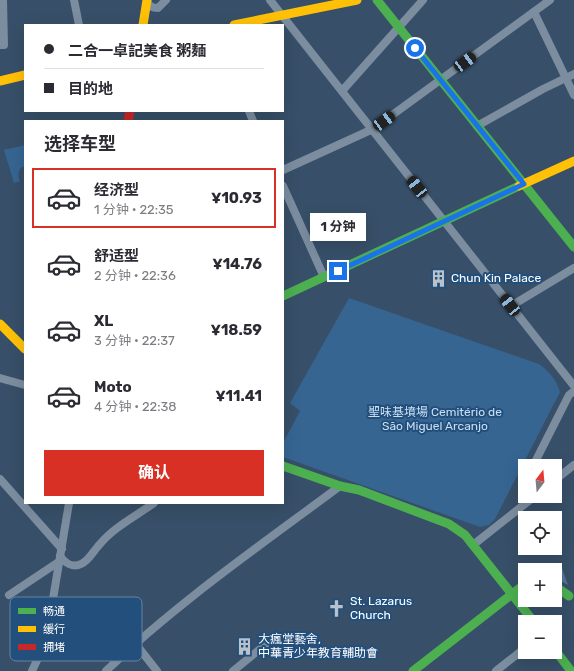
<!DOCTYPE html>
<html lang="zh">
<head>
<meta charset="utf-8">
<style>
  :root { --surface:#fff; --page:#f7f7f7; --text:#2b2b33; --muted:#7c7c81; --line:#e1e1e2; --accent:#d93025 }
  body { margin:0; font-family:Rubik,"Noto Sans SC",sans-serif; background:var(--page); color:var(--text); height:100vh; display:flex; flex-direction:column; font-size:15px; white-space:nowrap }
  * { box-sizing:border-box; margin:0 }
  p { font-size:13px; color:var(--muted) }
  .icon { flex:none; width:22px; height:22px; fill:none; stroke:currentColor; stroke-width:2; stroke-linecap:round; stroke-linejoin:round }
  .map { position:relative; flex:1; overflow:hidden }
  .details { position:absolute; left:24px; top:120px; width:260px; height:384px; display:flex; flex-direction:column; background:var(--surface); border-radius:0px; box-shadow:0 4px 16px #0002 }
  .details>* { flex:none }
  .top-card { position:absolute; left:24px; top:24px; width:260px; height:88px; border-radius:0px; box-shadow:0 4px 16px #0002; display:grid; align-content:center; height:88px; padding:0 20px; background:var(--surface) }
  .needle { width:26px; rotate:16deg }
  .controls { position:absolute; left:518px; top:459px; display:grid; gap:8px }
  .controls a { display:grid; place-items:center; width:44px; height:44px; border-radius:0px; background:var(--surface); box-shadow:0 4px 16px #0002; font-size:20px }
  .end { position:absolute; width:18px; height:18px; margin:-9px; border:5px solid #1a73e8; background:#fff; box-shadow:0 0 0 2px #fff }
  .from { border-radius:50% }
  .bubble { position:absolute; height:28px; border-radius:0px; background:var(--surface); box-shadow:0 4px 16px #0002; font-size:13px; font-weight:700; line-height:28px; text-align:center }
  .car { position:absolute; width:12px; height:24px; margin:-12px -6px; border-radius:5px; box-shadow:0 0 3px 1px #0007; background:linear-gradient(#222 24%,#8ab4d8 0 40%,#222 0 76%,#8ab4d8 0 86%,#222 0) }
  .top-card b { display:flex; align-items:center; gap:14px; height:38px; font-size:15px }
  .top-card b+b { border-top:1px solid var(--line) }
  .top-card i { width:10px; height:10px; background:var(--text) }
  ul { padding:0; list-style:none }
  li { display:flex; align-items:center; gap:12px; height:60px; margin:0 8px 6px; padding:0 12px; border:2px solid transparent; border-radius:0px }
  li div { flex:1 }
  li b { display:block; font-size:15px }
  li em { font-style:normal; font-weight:700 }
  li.current { border-color:var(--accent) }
  li>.icon { width:36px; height:36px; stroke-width:1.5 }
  h2 { padding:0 20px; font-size:18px; line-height:48px }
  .primary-button { display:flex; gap:8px; margin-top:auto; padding:8px 20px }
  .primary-button a { flex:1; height:46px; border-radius:0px; background:var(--accent); color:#fff; font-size:16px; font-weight:700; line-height:46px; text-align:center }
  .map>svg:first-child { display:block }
  .green { fill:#366592 }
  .water { fill:#537293 }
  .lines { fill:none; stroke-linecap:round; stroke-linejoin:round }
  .street { stroke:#7b8d9f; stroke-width:8 }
  .fast { stroke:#4caf50; stroke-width:9 }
  .slow { stroke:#ffc107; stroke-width:9 }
  .jam { stroke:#c62828; stroke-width:9 }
  .route { stroke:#1a73e8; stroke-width:5 }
  .labels { text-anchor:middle; stroke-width:4; stroke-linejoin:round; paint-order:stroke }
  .poi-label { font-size:12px; fill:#fff; stroke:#234f7c; text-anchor:start }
  .park-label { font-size:12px; fill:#c9dff4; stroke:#234f7c }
  .key { fill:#234f7c; stroke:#6584a3; stroke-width:1 }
  .key-label { font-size:11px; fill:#fff }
</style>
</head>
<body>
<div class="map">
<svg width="574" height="671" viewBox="0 0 574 671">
  <rect width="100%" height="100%" fill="#374f68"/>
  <!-- green -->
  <g class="green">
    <path d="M25,145v21c-7,2 -8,9 -5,15l-6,2 -10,-33z"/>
    <path d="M349,298l190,66c11,8 17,15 21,28l-65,127 -6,6 -9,2 -197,-70v-14l17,-32 -10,-8z"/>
  </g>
  <!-- water -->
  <polygon class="water" points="562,568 568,585 555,578 555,574"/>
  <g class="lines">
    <!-- street -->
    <g class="street">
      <polyline points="74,0 79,25"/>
      <polyline points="270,0 574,386"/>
      <path d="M147,1c2,5 5,7 11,7l8,-8"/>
      <polyline points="534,12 574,95"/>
      <polyline points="0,45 4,45 3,0"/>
      <polyline points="342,91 423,0"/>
      <polyline points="249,111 253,121"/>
      <polyline points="477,126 543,89 574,74"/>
      <polyline points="283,170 373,129 550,0"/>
      <polyline points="283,186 324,277"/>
      <polyline points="511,306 574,268"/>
      <polyline points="0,378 25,385"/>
      <polyline points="533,466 569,395 574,391"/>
      <polyline points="0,479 62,549"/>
      <polyline points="555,480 574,465"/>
      <polyline points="525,482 522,491 528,501"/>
      <polyline points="473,545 535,496"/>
      <path d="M60,556c5,7 13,12 21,8 8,-3 13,-14 19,-20 14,-17 36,-28 54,-41"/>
      <polyline points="9,595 60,561"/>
      <polyline points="135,643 157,671"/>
      <polyline points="32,671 46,641 69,503"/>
      <path d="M106,671c72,-69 155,-126 234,-185"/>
      <polyline points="233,671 265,645"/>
      <polyline points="496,671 525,648"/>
    </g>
    <!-- fast -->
    <g class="fast">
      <polyline points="377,0 574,247"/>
      <polyline points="283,296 519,186"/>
      <polyline points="283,466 340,486 359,490 449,524 465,535 534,622"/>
      <polyline points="555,586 569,596"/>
      <polyline points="555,650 571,671"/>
      <polyline points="413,671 525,584"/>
    </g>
    <!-- slow -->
    <g class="slow">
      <polyline points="143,25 147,0"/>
      <polyline points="234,25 357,0"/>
      <polyline points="0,81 25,75"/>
      <polyline points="519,186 574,161"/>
      <polyline points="0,324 25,349"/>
    </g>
    <!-- jam -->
    <polyline class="jam" points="128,121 130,111"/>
  </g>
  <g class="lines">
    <!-- route -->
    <polyline class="route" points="338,271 524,184 415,48"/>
  </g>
  <!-- icons -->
  <defs>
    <symbol id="building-bare" viewBox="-9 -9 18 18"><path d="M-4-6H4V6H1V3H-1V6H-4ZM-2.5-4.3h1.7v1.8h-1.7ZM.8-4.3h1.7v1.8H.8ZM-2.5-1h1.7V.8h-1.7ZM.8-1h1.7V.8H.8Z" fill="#b9c1ca" stroke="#234f7c" stroke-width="2.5" paint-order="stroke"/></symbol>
    <symbol id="church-bare" viewBox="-9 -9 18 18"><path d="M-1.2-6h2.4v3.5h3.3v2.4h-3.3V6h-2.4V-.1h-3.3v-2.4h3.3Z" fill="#b9c1ca" stroke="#234f7c" stroke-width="2.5" paint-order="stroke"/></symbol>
  </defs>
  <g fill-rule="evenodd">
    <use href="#building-bare" x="426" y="266" width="25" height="25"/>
    <use href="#church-bare" x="324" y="596" width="25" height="25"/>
    <use href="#building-bare" x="232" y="634" width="25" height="25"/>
  </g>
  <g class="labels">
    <!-- poi labels -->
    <g class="poi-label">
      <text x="451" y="282">Chun Kin Palace</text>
      <text x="350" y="605">St. Lazarus<tspan x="350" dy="14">Church</tspan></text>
      <text x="258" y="643">大瘋堂藝舍,<tspan x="258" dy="14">中華青少年教育輔助會</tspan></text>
    </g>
    <!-- park labels -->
    <g class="park-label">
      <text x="435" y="416">聖味基墳場 Cemitério de<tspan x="435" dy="14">São Miguel Arcanjo</tspan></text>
    </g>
  </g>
  <!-- legend -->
  <rect x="10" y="597" width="132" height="64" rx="6" class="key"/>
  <rect x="18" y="608" width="18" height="6" fill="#4caf50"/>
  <rect x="18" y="626" width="18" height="6" fill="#ffc107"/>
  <rect x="18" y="644" width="18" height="6" fill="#c62828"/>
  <g class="key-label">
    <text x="43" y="615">畅通</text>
    <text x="43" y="633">缓行</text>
    <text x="43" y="651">拥堵</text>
  </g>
</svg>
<div class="controls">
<a><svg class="needle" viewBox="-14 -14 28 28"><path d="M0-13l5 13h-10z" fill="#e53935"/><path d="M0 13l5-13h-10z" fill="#7c7c81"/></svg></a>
<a><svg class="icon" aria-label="locate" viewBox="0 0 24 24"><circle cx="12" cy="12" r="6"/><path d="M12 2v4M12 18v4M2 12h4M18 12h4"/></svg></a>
<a>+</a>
<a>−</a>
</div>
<i class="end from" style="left:415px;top:48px"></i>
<i class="end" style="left:338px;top:271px"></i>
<div class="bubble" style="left:310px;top:213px;width:56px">1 分钟</div>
<i class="car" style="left:465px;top:62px;rotate:54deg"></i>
<i class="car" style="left:384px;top:121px;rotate:54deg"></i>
<i class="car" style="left:417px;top:187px;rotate:322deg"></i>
<i class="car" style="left:510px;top:305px;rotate:322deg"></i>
<div class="top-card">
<b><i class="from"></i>二合一卓記美食 粥麺</b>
<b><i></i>目的地</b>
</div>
<section class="details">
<h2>选择车型</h2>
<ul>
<li class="current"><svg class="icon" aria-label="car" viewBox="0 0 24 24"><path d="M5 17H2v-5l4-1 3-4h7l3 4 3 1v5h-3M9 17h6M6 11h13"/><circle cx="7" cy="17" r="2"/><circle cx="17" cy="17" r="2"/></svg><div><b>经济型</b><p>1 分钟 · 22:35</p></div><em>¥10.93</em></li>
<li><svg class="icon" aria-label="car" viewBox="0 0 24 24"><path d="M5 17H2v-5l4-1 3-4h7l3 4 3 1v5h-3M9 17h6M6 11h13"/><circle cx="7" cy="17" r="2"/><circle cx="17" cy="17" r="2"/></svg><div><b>舒适型</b><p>2 分钟 · 22:36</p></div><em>¥14.76</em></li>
<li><svg class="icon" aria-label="car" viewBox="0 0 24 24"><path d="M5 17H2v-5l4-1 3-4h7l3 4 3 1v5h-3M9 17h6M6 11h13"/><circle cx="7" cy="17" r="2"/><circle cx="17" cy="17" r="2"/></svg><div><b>XL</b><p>3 分钟 · 22:37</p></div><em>¥18.59</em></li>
<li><svg class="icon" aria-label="car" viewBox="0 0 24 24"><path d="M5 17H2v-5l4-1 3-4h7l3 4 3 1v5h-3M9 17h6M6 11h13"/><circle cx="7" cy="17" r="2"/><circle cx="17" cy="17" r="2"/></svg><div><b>Moto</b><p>4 分钟 · 22:38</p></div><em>¥11.41</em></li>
</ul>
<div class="primary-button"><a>确认</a></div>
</section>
</div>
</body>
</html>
